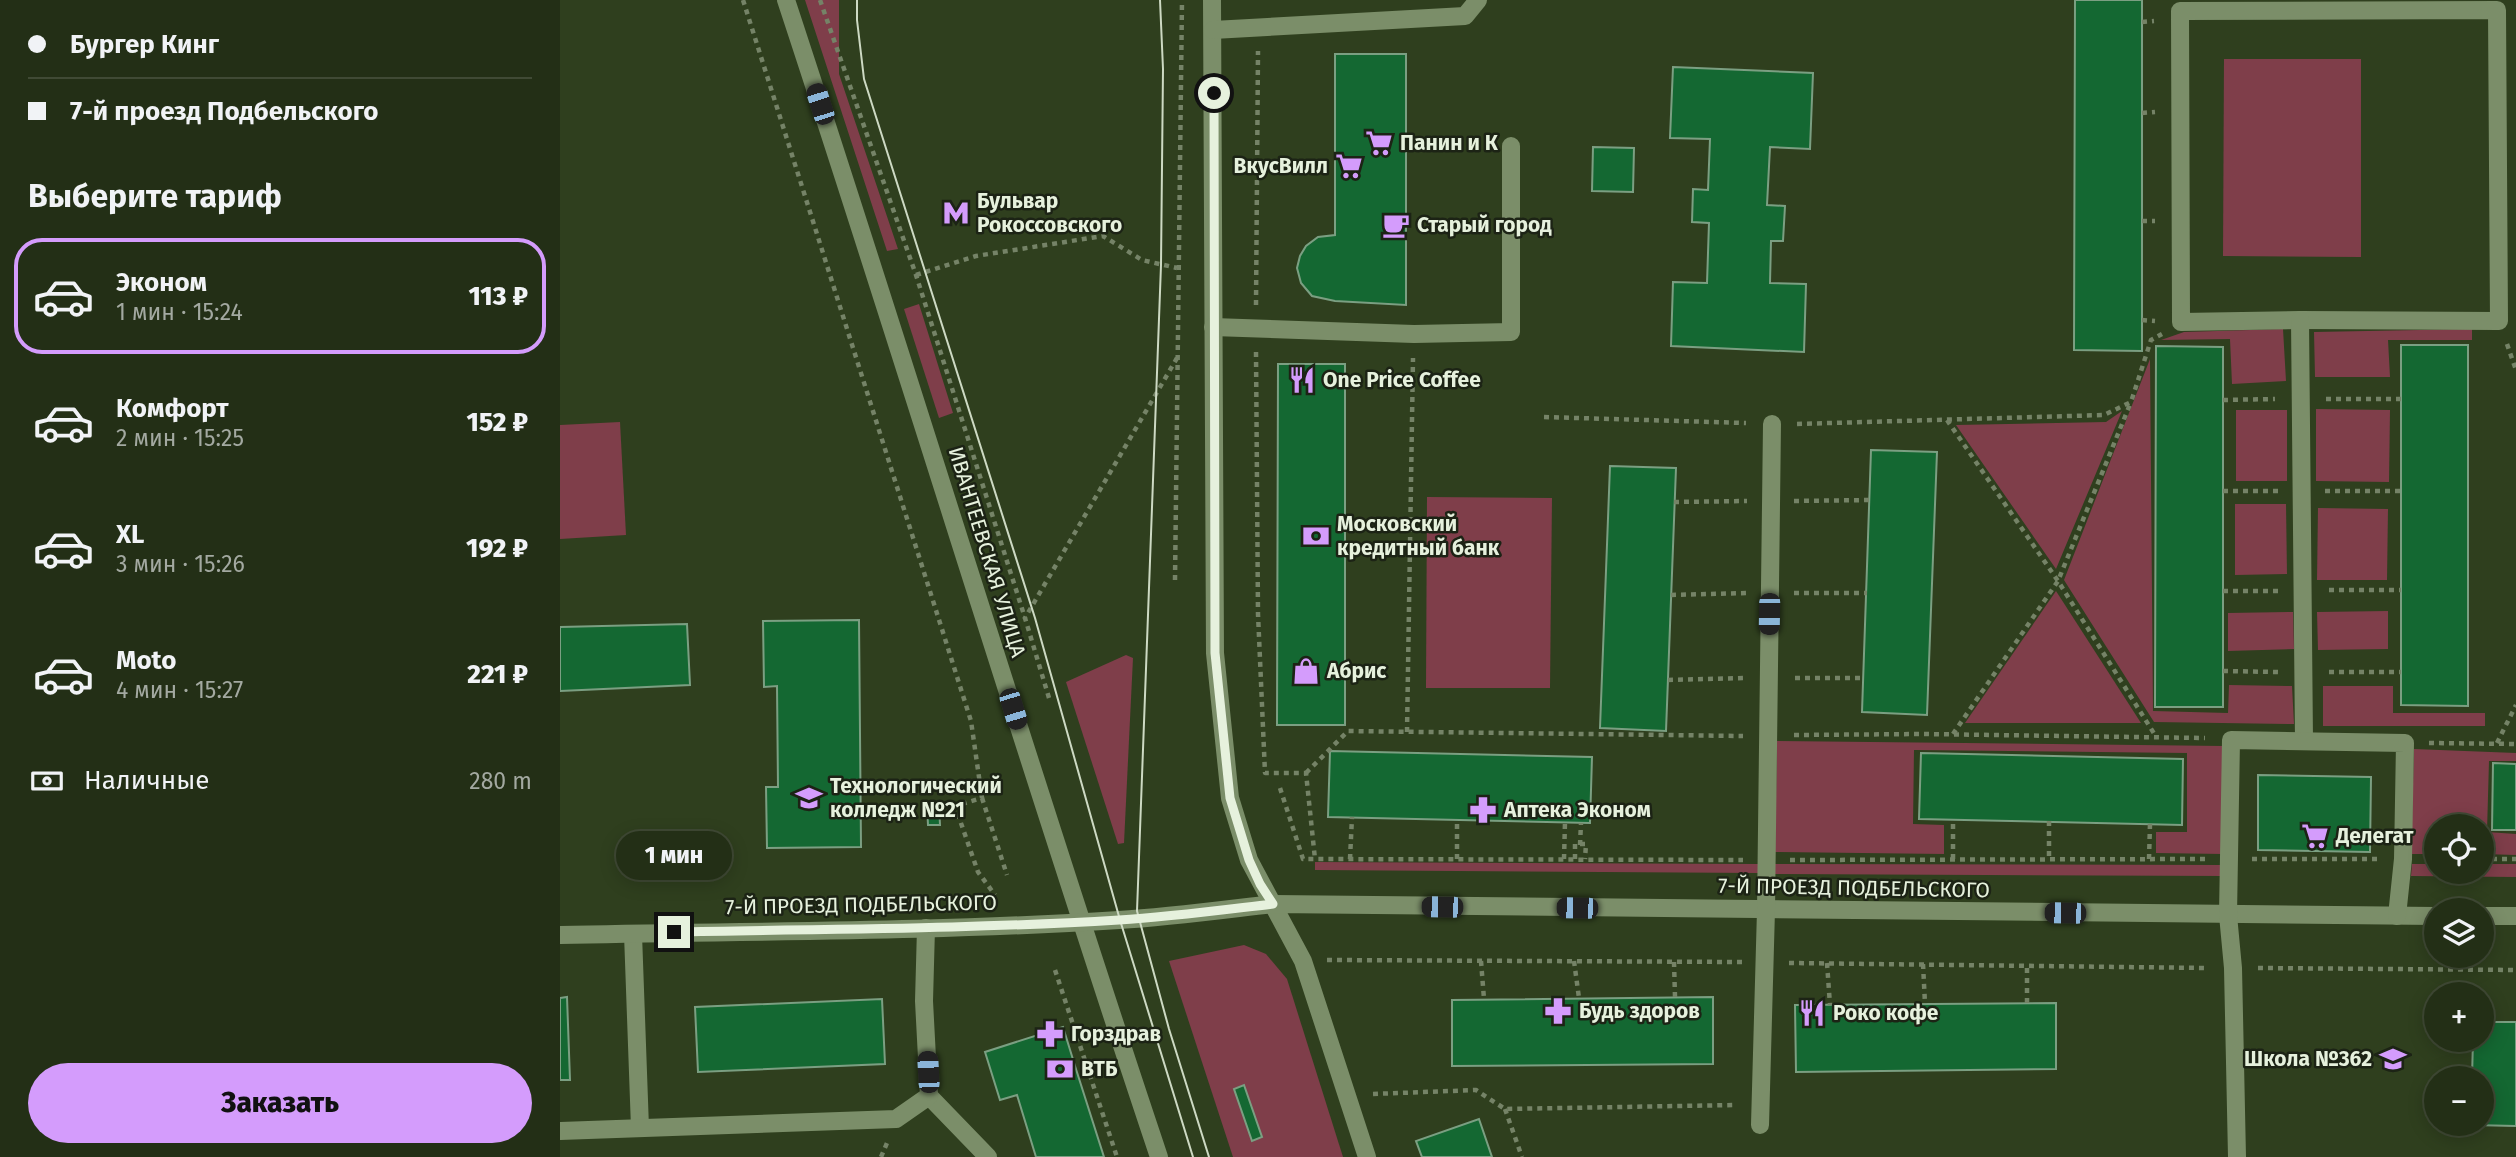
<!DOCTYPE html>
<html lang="ru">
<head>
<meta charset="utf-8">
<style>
  :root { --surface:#232f16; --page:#2f3b23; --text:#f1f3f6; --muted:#a3a9a1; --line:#404a35; --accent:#d49cfc }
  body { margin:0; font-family:"Fira Sans",sans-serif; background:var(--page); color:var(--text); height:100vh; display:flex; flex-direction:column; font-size:26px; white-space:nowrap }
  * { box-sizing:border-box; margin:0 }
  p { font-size:23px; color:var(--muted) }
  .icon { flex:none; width:38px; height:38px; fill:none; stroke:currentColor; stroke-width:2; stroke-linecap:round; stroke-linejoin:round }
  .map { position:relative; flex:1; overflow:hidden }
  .drawer { display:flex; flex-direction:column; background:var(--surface); width:560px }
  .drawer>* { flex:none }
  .banner { display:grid; align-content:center; height:154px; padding:0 28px; background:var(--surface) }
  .fabs { position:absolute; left:1864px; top:814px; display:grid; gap:14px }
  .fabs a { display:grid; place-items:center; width:70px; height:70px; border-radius:50%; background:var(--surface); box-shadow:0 4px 18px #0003,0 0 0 2px var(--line); font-size:35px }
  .end { position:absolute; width:32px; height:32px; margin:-16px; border:9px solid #e6f1dd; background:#111; box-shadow:0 0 0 4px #111 }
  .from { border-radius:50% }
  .bubble { position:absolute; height:49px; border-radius:24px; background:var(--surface); box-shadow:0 4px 18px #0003,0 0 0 2px var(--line); font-size:23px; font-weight:800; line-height:49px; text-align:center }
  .car { position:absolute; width:21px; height:42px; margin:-21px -10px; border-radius:9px; box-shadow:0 0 5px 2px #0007; background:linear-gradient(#222 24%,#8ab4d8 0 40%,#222 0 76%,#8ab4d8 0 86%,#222 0) }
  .banner b { display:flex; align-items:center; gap:24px; height:66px; font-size:26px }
  .banner b+b { border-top:2px solid var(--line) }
  .banner i { width:18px; height:18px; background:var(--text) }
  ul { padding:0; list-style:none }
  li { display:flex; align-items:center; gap:21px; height:116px; margin:0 14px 10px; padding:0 14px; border:4px solid transparent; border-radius:28px }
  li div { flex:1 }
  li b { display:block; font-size:26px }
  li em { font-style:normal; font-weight:800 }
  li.current { border-color:var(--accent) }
  li>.icon { width:63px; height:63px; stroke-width:1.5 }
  h2 { padding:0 28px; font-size:32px; line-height:84px }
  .pay { display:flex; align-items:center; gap:18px; height:77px; padding:0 28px; font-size:26px }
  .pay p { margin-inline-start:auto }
  .primary-button { display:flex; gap:14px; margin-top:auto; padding:14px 28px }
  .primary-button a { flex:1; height:80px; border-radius:42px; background:var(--accent); color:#111; font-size:28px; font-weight:800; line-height:80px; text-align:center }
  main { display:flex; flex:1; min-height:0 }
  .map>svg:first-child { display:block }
  .green { fill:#7f3e4a }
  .building { fill:#146832; stroke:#7b9f82; stroke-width:2 }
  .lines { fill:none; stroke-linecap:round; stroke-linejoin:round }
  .path { stroke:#758367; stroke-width:4.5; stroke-dasharray:5 5; stroke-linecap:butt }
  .minor { stroke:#7b8e69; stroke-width:18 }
  .tram { stroke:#cdd9c3; stroke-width:2 }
  .route { stroke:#e6f1dd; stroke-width:9 }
  .labels { text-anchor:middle; stroke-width:5; stroke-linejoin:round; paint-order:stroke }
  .poi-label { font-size:21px; font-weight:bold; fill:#e6f1dd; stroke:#1c2315; text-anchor:start }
  .street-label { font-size:21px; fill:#e6f1dd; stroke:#1c2315 }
</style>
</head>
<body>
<main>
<section class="drawer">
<div class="banner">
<b><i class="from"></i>Бургер Кинг</b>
<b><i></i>7-й проезд Подбельского</b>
</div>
<h2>Выберите тариф</h2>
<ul>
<li class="current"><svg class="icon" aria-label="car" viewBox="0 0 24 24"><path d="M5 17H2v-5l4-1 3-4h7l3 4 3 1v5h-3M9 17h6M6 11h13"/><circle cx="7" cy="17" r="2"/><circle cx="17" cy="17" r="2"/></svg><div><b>Эконом</b><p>1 мин · 15:24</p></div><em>113 ₽</em></li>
<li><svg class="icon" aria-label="car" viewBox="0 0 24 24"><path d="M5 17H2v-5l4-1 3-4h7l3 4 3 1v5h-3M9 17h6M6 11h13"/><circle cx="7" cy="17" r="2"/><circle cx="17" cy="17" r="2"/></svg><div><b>Комфорт</b><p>2 мин · 15:25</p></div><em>152 ₽</em></li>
<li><svg class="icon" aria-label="car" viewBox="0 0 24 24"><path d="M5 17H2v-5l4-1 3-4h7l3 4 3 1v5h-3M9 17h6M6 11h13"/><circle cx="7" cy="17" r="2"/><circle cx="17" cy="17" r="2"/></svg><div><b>XL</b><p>3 мин · 15:26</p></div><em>192 ₽</em></li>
<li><svg class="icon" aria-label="car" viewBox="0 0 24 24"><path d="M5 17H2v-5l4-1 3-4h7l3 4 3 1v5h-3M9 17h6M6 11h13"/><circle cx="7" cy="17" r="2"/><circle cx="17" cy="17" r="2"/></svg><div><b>Moto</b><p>4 мин · 15:27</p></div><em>221 ₽</em></li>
</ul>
<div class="pay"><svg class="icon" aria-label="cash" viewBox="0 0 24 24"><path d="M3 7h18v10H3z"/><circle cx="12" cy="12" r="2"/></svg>Наличные<p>280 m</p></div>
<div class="primary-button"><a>Заказать</a></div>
</section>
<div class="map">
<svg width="1956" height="1157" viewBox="0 0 1956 1157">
  <rect width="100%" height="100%" fill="#2f3f1e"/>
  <!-- green -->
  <g class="green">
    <polygon points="245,0 279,0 279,74 338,249 327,251"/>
    <polygon points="1664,59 1801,59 1801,257 1663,256"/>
    <polygon points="359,304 393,413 379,418 344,309"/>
    <polygon points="1723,329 1726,381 1672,384 1670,339 1601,340 1624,332"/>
    <polygon points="1912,329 1912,340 1828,340 1830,377 1755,377 1754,332"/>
    <polygon points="1590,359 1593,711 1668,713 1669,685 1732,686 1734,724 1594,722 1504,580"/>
    <polygon points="1756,409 1830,410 1829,482 1756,481"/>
    <rect x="1676" y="410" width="51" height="71"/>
    <polygon points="1562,411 1496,569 1396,425 1546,422"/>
    <polygon points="60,422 66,535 0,539 0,425"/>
    <polygon points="867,497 992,498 990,688 866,688"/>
    <polygon points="1675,504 1726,504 1727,574 1675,575"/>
    <polygon points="1758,508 1828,509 1827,580 1757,580"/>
    <polygon points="1496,591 1581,723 1405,723"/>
    <polygon points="1828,611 1828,649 1758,650 1757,612"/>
    <polygon points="1733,612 1734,649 1668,651 1668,613"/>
    <polygon points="566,655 573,658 564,843 558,844 506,682"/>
    <polygon points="1763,686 1833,686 1833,713 1925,713 1925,726 1763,726"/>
    <polygon points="1217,741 1664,746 1663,854 1596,853 1596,832 1627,832 1627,753 1354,750 1353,824 1384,825 1384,854 1215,852"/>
    <polygon points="1854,749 1956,753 1956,761 1929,761 1927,832 1956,834 1956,855 1922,854 1922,826 1876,826 1876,854 1851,854"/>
    <polygon points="755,862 1198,864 1198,873 755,870"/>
    <polygon points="1211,864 1665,865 1665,876 1211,874"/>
    <polygon points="1852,864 1876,864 1876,872 1922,872 1922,864 1956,864 1956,877 1851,876"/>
    <polygon points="684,945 706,954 727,979 783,1157 673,1157 609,961"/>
  </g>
  <!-- building -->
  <g class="building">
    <polygon points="1515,0 1582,0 1582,351 1514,350"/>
    <polygon points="775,54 846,54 846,305 775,301 752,296 741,283 737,268 740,256 746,246 758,237 775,235"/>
    <polygon points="1113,67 1253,73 1250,149 1210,147 1207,205 1225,206 1223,241 1211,241 1210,283 1246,284 1244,352 1111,346 1113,282 1147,283 1149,223 1132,222 1133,189 1148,190 1150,139 1110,138"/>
    <polygon points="1033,147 1074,148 1073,192 1032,191"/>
    <polygon points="1841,345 1908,345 1908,706 1841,705"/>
    <polygon points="1596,346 1663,347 1663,707 1595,707"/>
    <polygon points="718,364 785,364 785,725 717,725"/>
    <polygon points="1311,450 1377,452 1367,715 1302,712"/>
    <polygon points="1050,466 1116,468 1106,731 1040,728"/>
    <polygon points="299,620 301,847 207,848 206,787 218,787 217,686 204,687 203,621"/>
    <polygon points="127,624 130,685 0,691 0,627"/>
    <polygon points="770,751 1032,757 1030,823 768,817"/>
    <polygon points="1361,753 1623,759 1622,825 1359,819"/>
    <polygon points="1933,763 1956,764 1956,830 1932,830"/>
    <polygon points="1698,775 1811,777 1810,852 1698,850"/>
    <polygon points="367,805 379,805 380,825 368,825"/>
    <polygon points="7,997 10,1080 0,1080 0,998"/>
    <polygon points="1153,997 1153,1064 892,1066 892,1000"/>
    <polygon points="322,999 325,1064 138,1072 135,1007"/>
    <polygon points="1496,1003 1496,1069 1236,1072 1235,1005"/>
    <polygon points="1922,1022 1956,1022 1956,1126 1912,1125 1922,1124 1922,1078 1912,1078 1913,1040 1922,1040"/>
    <polygon points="503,1027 515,1066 544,1157 476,1157 457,1095 440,1100 425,1052"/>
    <polygon points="684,1085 702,1137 692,1141 674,1089"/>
    <polygon points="919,1119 932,1157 862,1157 856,1141"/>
  </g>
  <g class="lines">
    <!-- path -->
    <g class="path">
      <polyline points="183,0 411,721 422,798 395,806 418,872 435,895"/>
      <polyline points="260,0 356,275 465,618"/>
      <polyline points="1582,22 1594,21"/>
      <polyline points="1582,113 1595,112"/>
      <polyline points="1582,221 1595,221"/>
      <polyline points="356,275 416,256 543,236 582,260 617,268"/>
      <polyline points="696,305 698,51"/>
      <polyline points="1582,320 1595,321"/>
      <polyline points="1947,344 1956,370"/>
      <polyline points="696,352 698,614 705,773 746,773 755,859"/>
      <polyline points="1766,399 1841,399"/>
      <polyline points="1663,400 1715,399"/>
      <polyline points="984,417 1186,423"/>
      <polyline points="1387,420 1498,581 1595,735"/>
      <polyline points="1237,424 1544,415 1571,402 1591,340 1602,334"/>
      <polyline points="1663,491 1718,491"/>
      <polyline points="1765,491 1841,491"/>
      <polyline points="1234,501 1310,500"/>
      <polyline points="1114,502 1187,501"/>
      <polyline points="615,580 622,0"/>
      <polyline points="1769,590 1841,590"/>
      <polyline points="1663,591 1718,591"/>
      <polyline points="1234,593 1307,593"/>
      <polyline points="1111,595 1187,593"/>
      <polyline points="1663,671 1718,672"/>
      <polyline points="1769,672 1841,672"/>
      <polyline points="1235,678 1303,678"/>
      <polyline points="1108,680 1184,678"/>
      <polyline points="489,698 465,618 617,358"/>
      <polyline points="847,732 853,358"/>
      <polyline points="1393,734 1498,581 1571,402"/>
      <polyline points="1234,735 1365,734 1645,738"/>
      <polyline points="1869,743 1956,744"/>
      <polyline points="1937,743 1956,705"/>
      <polyline points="746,773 788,731 1183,736"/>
      <polyline points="720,788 743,859 1183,860"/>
      <polyline points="422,798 447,875"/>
      <polyline points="1489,821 1489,859"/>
      <polyline points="1020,845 1021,823"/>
      <polyline points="790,859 792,817"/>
      <polyline points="897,859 897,819"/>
      <polyline points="1004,859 1005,822"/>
      <polyline points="1015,859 1015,844 1026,844 1025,859"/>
      <polyline points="1393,859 1393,819"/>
      <polyline points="1589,859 1590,824"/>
      <polyline points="1692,859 1820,859"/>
      <polyline points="1922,859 1956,859"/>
      <polyline points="1230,860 1645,859"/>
      <polyline points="767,960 1182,962"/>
      <polyline points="921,961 924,999"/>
      <polyline points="1014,961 1019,998"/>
      <polyline points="1114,962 1115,997"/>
      <polyline points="1229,963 1647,968"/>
      <polyline points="1267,963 1270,1005"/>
      <polyline points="1363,964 1365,1004"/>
      <polyline points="1698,968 1956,970"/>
      <polyline points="495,970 557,1157"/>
      <polyline points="1467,1003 1467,965"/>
      <polyline points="813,1094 916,1090 945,1109 1176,1105"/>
      <polyline points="945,1109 962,1157"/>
      <polyline points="321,1157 327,1143"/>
    </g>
    <!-- minor -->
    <g class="minor">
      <path d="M226,0c127,385 244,773 373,1157"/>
      <polyline points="652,0 655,653 670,798 689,860 743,961 807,1157"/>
      <polygon points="1937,10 1939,321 1740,320 1621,322 1620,11"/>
      <polyline points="653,30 905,16 918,0"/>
      <polyline points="1740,320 1744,740"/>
      <polyline points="653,327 854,334 951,332 951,146"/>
      <polyline points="1922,916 1956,916"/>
      <polyline points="73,934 80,1128"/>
      <path d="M0,935c186,-4 373,-3 559,-15 51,-3 102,-10 154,-16l1163,12"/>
      <polyline points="369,1096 428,1157"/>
      <polyline points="1200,1125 1206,910 1212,424"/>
      <polyline points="0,1131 336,1119 369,1096 364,1001 366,928"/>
      <polyline points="1677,1157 1673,968 1668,915 1671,740 1845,743 1843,859 1837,916"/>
    </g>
    <!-- tram -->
    <g class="tram">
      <polyline points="297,0 297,20 304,79 475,618 560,920 633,1157"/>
      <polyline points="600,0 603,69 601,265 577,911 609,1029 649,1157"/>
    </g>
  </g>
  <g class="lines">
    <!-- route -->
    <path class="route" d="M114,932c148,-3 297,-3 445,-12 52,-3 103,-10 154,-16l-13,-20 -11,-24 -19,-62 -15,-145 -1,-560"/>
  </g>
  <!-- icons -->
  <defs>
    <symbol id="supermarket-bare" viewBox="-9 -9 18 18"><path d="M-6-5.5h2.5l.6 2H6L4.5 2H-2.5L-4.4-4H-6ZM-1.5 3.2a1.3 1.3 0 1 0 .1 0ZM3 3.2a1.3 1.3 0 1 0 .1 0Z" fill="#d49cfc" stroke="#1c2315" stroke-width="2.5" paint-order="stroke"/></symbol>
    <symbol id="metro-bare" viewBox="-9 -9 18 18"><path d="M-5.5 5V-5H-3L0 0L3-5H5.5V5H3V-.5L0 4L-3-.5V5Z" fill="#d49cfc" stroke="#1c2315" stroke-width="2.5" paint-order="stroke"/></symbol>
    <symbol id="cafe-bare" viewBox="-9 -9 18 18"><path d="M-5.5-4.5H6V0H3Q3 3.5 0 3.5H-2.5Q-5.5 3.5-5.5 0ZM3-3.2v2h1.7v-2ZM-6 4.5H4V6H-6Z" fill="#d49cfc" stroke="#1c2315" stroke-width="2.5" paint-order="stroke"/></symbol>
    <symbol id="restaurant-bare" viewBox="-9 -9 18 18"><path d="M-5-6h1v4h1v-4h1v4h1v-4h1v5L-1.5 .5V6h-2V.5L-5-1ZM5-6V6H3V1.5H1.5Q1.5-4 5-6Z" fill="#d49cfc" stroke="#1c2315" stroke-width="2.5" paint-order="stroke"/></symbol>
    <symbol id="bank-bare" viewBox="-9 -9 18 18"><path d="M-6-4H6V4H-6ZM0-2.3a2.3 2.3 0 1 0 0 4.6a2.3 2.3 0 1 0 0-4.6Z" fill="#d49cfc" stroke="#1c2315" stroke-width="2.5" paint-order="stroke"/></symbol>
    <symbol id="shop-bare" viewBox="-9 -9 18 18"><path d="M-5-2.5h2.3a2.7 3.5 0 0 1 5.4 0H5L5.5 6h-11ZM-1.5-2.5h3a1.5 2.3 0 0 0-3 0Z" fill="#d49cfc" stroke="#1c2315" stroke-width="2.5" paint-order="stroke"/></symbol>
    <symbol id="university-bare" viewBox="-9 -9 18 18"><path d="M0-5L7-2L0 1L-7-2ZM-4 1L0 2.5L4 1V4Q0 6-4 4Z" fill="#d49cfc" stroke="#1c2315" stroke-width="2.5" paint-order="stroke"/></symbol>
    <symbol id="pharmacy-bare" viewBox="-9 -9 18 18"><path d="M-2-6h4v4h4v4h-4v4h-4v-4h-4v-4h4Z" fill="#d49cfc" stroke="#1c2315" stroke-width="2.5" paint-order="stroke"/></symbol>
    <symbol id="school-bare" viewBox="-9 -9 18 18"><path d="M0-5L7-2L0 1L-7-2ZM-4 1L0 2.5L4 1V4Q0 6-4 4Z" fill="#d49cfc" stroke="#1c2315" stroke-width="2.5" paint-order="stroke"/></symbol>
  </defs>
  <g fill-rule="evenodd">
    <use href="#supermarket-bare" x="800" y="124" width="38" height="38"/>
    <use href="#supermarket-bare" x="770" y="147" width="38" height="38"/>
    <use href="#metro-bare" x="377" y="194" width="38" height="38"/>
    <use href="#cafe-bare" x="817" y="206" width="38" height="38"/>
    <use href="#restaurant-bare" x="723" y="361" width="38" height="38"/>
    <use href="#bank-bare" x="737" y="517" width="38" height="38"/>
    <use href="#shop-bare" x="727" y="652" width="38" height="38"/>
    <use href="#university-bare" x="230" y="779" width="38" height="38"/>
    <use href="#pharmacy-bare" x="904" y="791" width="38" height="38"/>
    <use href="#supermarket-bare" x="1736" y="817" width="38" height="38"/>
    <use href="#pharmacy-bare" x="979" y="992" width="38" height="38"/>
    <use href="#restaurant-bare" x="1233" y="994" width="38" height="38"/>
    <use href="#pharmacy-bare" x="471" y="1015" width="38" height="38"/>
    <use href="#school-bare" x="1814" y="1040" width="38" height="38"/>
    <use href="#bank-bare" x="481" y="1050" width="38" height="38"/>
  </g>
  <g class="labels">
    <!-- poi labels -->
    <g class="poi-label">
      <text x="840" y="150">Панин и К</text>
      <text x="768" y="173" text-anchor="end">ВкусВилл</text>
      <text x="417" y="208">Бульвар<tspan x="417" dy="24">Рокоссовского</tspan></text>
      <text x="857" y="232">Старый город</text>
      <text x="763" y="387">One Price Coffee</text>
      <text x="777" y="531">Московский<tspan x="777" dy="24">кредитный банк</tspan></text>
      <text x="767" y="678">Абрис</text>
      <text x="270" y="793">Технологический<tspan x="270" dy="24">колледж №21</tspan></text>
      <text x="944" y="817">Аптека Эконом</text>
      <text x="1776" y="843">Делегат</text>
      <text x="1019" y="1018">Будь здоров</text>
      <text x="1273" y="1020">Роко кофе</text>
      <text x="511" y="1041">Горздрав</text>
      <text x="1812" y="1066" text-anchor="end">Школа №362</text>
      <text x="521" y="1076">ВТБ</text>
    </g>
    <!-- street labels -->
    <g class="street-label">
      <text transform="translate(427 552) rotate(73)" y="7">ИВАНТЕЕВСКАЯ УЛИЦА</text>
      <text transform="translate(1294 888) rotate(1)" y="7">7-Й ПРОЕЗД ПОДБЕЛЬСКОГО</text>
      <text transform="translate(301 905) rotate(-1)" y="7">7-Й ПРОЕЗД ПОДБЕЛЬСКОГО</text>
    </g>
  </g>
</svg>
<div class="fabs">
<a><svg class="icon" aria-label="locate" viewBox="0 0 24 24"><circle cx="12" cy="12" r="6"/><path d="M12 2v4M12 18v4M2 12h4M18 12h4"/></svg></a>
<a><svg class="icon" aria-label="layers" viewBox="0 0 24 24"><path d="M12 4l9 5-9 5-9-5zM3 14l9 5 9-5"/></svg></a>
<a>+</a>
<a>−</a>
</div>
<i class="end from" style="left:654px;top:93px"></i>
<i class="end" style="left:114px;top:932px"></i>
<div class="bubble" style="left:56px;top:831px;width:116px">1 мин</div>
<i class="car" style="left:260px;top:104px;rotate:342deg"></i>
<i class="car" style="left:1209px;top:614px;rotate:181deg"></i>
<i class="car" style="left:453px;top:709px;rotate:163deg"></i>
<i class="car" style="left:882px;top:907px;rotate:271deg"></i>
<i class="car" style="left:1017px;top:908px;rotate:271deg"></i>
<i class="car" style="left:1505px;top:913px;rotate:271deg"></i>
<i class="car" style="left:368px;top:1072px;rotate:357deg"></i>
</div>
</main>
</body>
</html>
